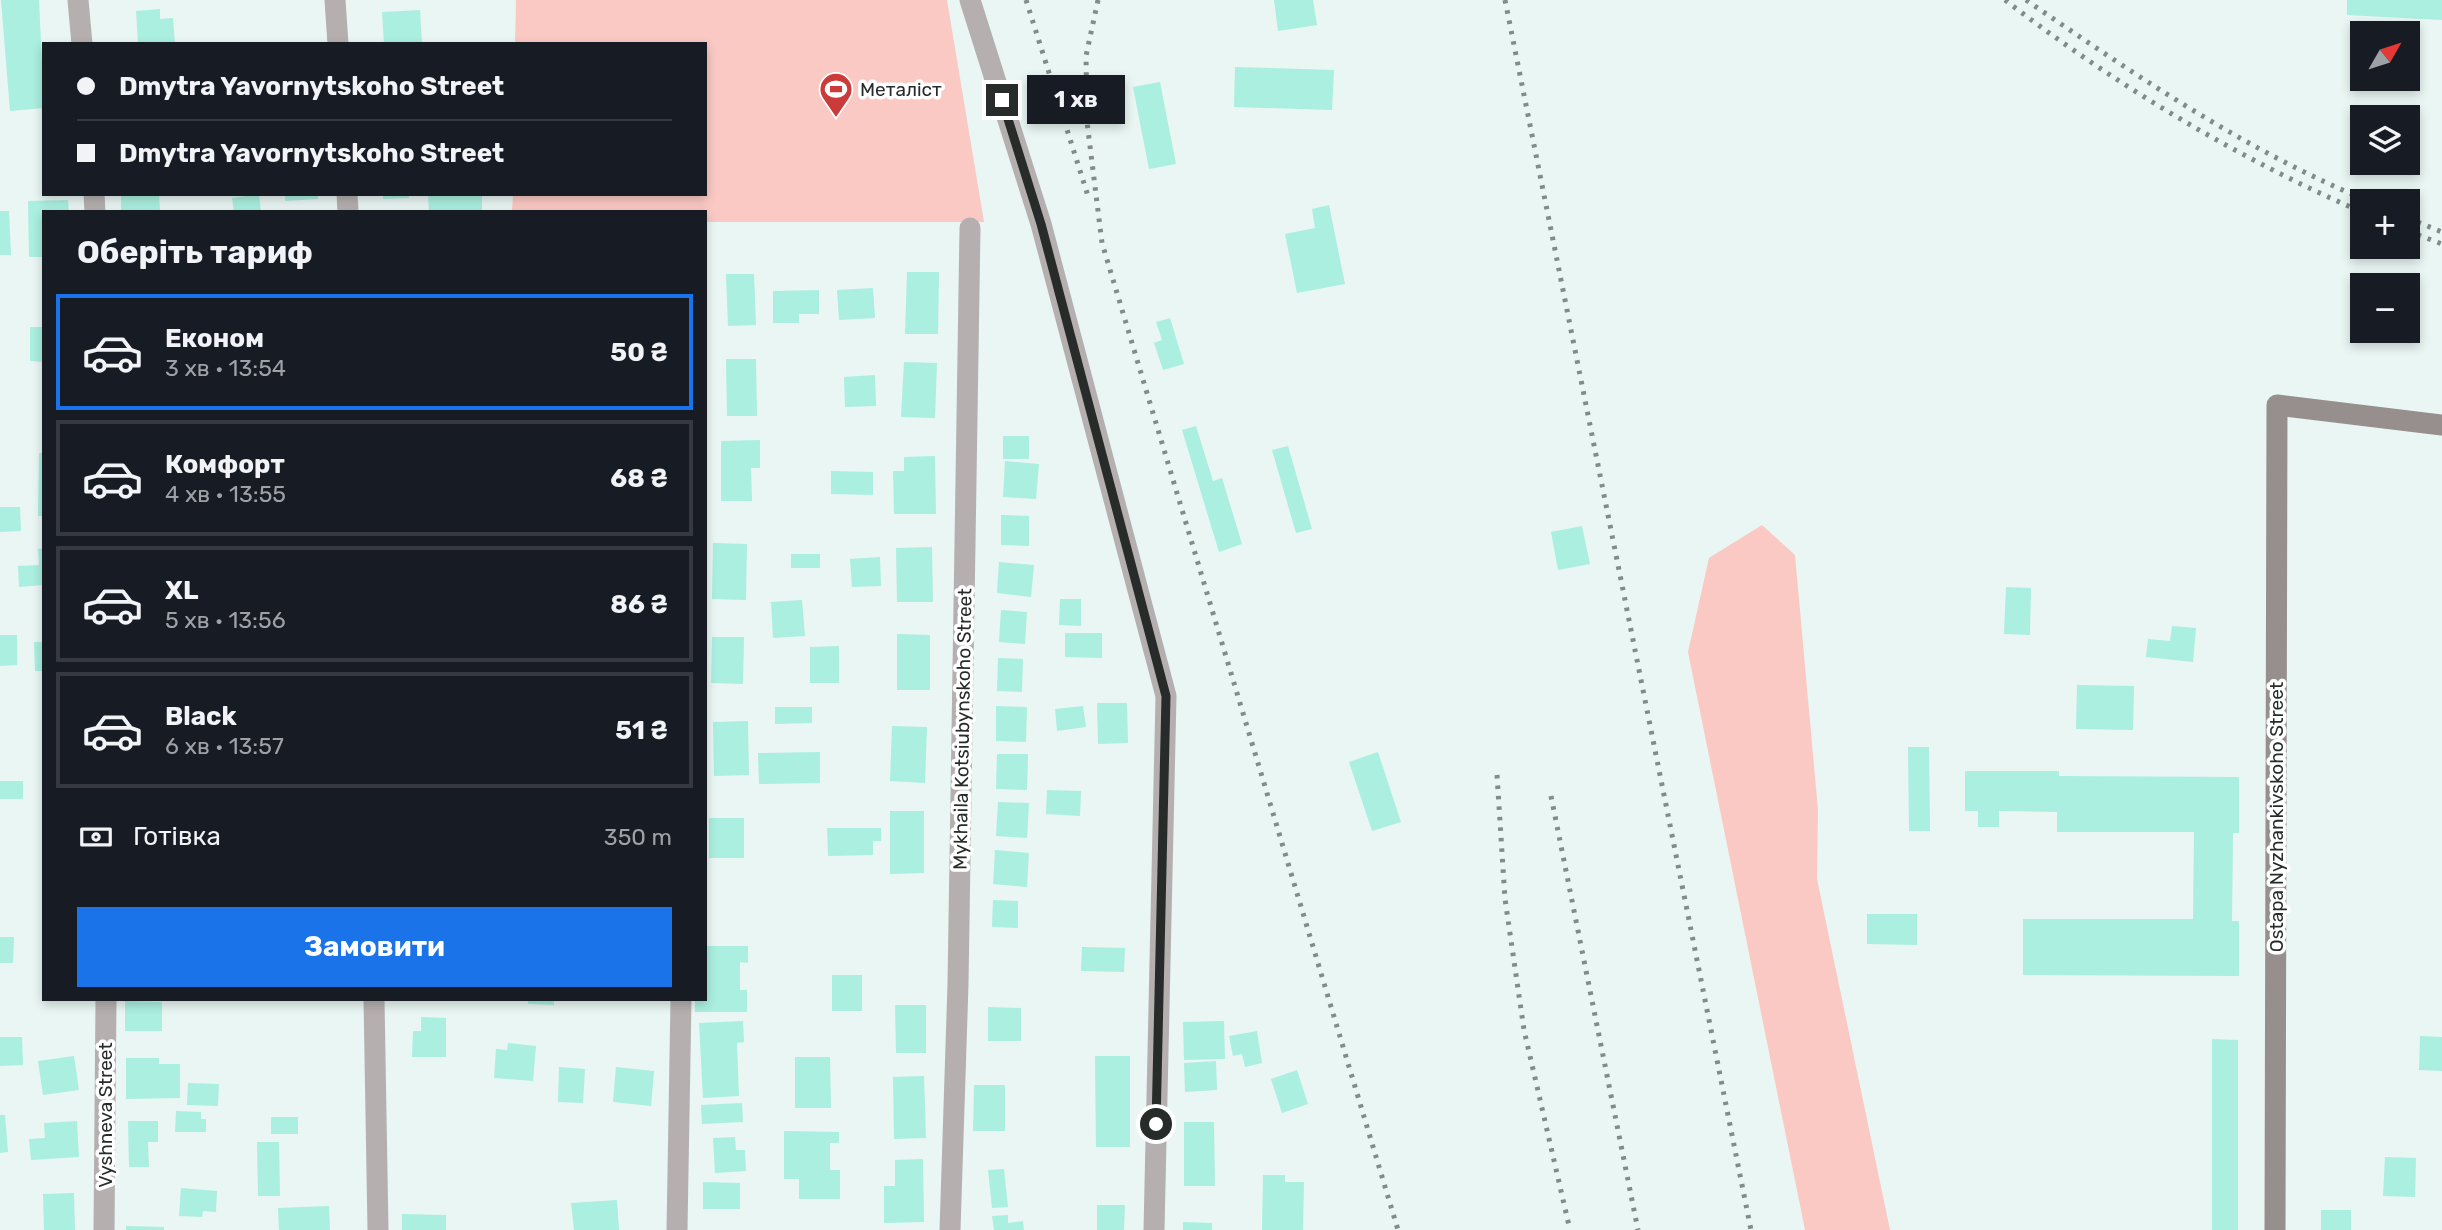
<!DOCTYPE html>
<html lang="uk">
<head>
<meta charset="utf-8">
<style>
  :root { --surface:#171b24; --page:#20242c; --text:#f1f3f6; --muted:#9ea1a6; --line:#363941; --accent:#1a73e8 }
  body { margin:0; font-family:Rubik,sans-serif; background:var(--page); color:var(--text); height:100vh; display:flex; flex-direction:column; font-size:26px; white-space:nowrap }
  * { box-sizing:border-box; margin:0 }
  p { font-size:23px; color:var(--muted) }
  .icon { flex:none; width:38px; height:38px; fill:none; stroke:currentColor; stroke-width:2; stroke-linecap:round; stroke-linejoin:round }
  .map { position:relative; flex:1; overflow:hidden }
  .details { position:absolute; left:42px; top:210px; width:665px; height:791px; display:flex; flex-direction:column; background:var(--surface); border-radius:0px; box-shadow:0 4px 10px #0003 }
  .details>* { flex:none }
  .top-card { position:absolute; left:42px; top:42px; width:665px; height:154px; border-radius:0px; box-shadow:0 4px 10px #0003; display:grid; align-content:center; height:154px; padding:0 35px; background:var(--surface) }
  .needle { width:46px; rotate:51deg }
  .tools { position:absolute; left:2350px; top:21px; display:grid; gap:14px }
  .tools a { display:grid; place-items:center; width:70px; height:70px; border-radius:0px; background:var(--surface); box-shadow:0 4px 10px #0003; font-size:35px }
  .end { position:absolute; width:32px; height:32px; margin:-16px; border:9px solid #272c2b; background:#fff; box-shadow:0 0 0 4px #fff }
  .from { border-radius:50% }
  .bubble { position:absolute; height:49px; border-radius:0px; background:var(--surface); box-shadow:0 4px 10px #0003; font-size:23px; font-weight:700; line-height:49px; text-align:center }
  .top-card b { display:flex; align-items:center; gap:24px; height:66px; font-size:26px }
  .top-card b+b { border-top:2px solid var(--line) }
  .top-card i { width:18px; height:18px; background:var(--text) }
  ul { padding:0; list-style:none }
  li { display:flex; align-items:center; gap:21px; height:116px; margin:0 14px 10px; padding:0 21px; border:4px solid var(--line); border-radius:0px }
  li div { flex:1 }
  li b { display:block; font-size:26px }
  li em { font-style:normal; font-weight:700 }
  li.current { border-color:var(--accent) }
  li>.icon { width:63px; height:63px; stroke-width:1.5 }
  h2 { padding:0 35px; font-size:32px; line-height:84px }
  .pay { display:flex; align-items:center; gap:18px; height:77px; padding:0 35px; font-size:26px }
  .pay p { margin-inline-start:auto }
  .primary-button { display:flex; gap:14px; margin-top:auto; padding:14px 35px }
  .primary-button a { flex:1; height:80px; border-radius:0px; background:var(--accent); color:#fff; font-size:28px; font-weight:700; line-height:80px; text-align:center }
  .map>svg:first-child { display:block }
  .green { fill:#fbc9c4 }
  .building { fill:#aaefe0 }
  .lines { fill:none; stroke-linecap:round; stroke-linejoin:round }
  .minor { stroke:#b5b0af; stroke-width:21 }
  .secondary { stroke:#978f8e; stroke-width:21 }
  .rail { stroke:#828b89; stroke-width:5; stroke-dasharray:3.5 7; stroke-linecap:butt }
  .route { stroke:#272c2b; stroke-width:9 }
  .labels { text-anchor:middle; stroke-width:7; stroke-linejoin:round; paint-order:stroke }
  .poi-label { font-size:19px; fill:#272c2b; stroke:#fff; text-anchor:start }
  .street-label { font-size:19px; fill:#272c2b; stroke:#fff }
</style>
</head>
<body>
<div class="map">
<svg width="2442" height="1230" viewBox="0 0 2442 1230">
  <rect width="100%" height="100%" fill="#e9f6f3"/>
  <!-- green -->
  <g class="green">
    <polygon points="516,0 947,0 984,222 705,222 705,212 512,212 513,194 705,194 705,44 515,44"/>
    <polygon points="1762,525 1795,555 1818,810 1817,879 1890,1230 1805,1230 1688,652 1709,558"/>
  </g>
  <!-- building -->
  <g class="building">
    <polygon points="1,0 39,0 44,108 10,111"/>
    <polygon points="1274,0 1313,0 1317,25 1278,31"/>
    <polygon points="2347,0 2442,0 2442,20 2347,15"/>
    <polygon points="160,9 160,19 173,18 175,44 138,44 136,11"/>
    <polygon points="420,10 422,44 384,44 382,12"/>
    <polygon points="1235,67 1334,70 1332,110 1234,107"/>
    <polygon points="1160,82 1176,164 1149,169 1133,87"/>
    <polygon points="159,194 160,212 121,212 121,195"/>
    <polygon points="259,194 261,212 234,212 232,198"/>
    <polygon points="285,194 318,194 318,199 285,201"/>
    <polygon points="383,194 409,194 409,198 383,199"/>
    <polygon points="428,194 482,194 482,212 429,212"/>
    <polygon points="68,200 69,212 44,212 44,257 29,257 28,201"/>
    <polygon points="1329,205 1345,284 1297,293 1285,234 1315,228 1312,209"/>
    <polygon points="0,211 9,211 11,255 0,255"/>
    <polygon points="907,272 939,272 938,334 905,334"/>
    <polygon points="726,274 754,274 756,325 728,326"/>
    <polygon points="873,288 875,318 839,320 837,290"/>
    <polygon points="819,290 819,314 799,314 799,323 773,323 773,291"/>
    <polygon points="1170,318 1184,364 1163,370 1154,343 1162,340 1156,322"/>
    <polygon points="30,327 44,327 44,362 30,361"/>
    <polygon points="726,359 756,359 757,416 727,416"/>
    <polygon points="904,362 937,363 935,418 901,417"/>
    <polygon points="875,375 876,406 845,407 844,377"/>
    <polygon points="1196,426 1213,481 1222,478 1242,544 1219,552 1182,430"/>
    <rect x="1003" y="436" width="26" height="23"/>
    <polygon points="760,440 760,468 751,468 752,501 721,501 721,441"/>
    <polygon points="1288,446 1312,529 1296,533 1272,450"/>
    <polygon points="39,453 44,453 44,516 38,516"/>
    <polygon points="935,456 936,514 894,514 893,471 904,471 904,457"/>
    <polygon points="1005,461 1039,464 1036,499 1003,497"/>
    <polygon points="831,471 873,472 873,495 831,494"/>
    <polygon points="0,507 20,507 21,531 0,532"/>
    <polygon points="1001,515 1029,516 1029,546 1001,545"/>
    <polygon points="1582,526 1590,564 1558,570 1551,532"/>
    <polygon points="713,543 747,544 746,600 712,599"/>
    <polygon points="932,547 933,602 897,602 896,548"/>
    <polygon points="44,548 44,585 19,587 18,566 39,565 38,549"/>
    <rect x="791" y="554" width="29" height="14"/>
    <polygon points="880,557 881,586 852,587 850,559"/>
    <polygon points="999,562 1034,565 1031,597 997,593"/>
    <polygon points="2006,587 2031,588 2030,635 2004,634"/>
    <polygon points="1060,599 1081,599 1081,626 1059,625"/>
    <polygon points="802,600 805,636 773,638 771,602"/>
    <polygon points="1001,610 1027,612 1025,644 999,642"/>
    <polygon points="2172,626 2196,628 2193,662 2146,657 2148,639 2170,641"/>
    <polygon points="1065,633 1102,633 1102,658 1065,657"/>
    <polygon points="897,634 930,635 930,690 897,690"/>
    <polygon points="0,635 17,635 17,665 0,666"/>
    <polygon points="712,637 744,637 743,684 711,683"/>
    <polygon points="34,642 44,642 44,671 35,671"/>
    <polygon points="839,646 839,683 810,683 810,647"/>
    <polygon points="998,658 1023,659 1022,692 997,691"/>
    <polygon points="2077,685 2134,686 2133,730 2076,729"/>
    <polygon points="1097,703 1127,703 1128,743 1098,744"/>
    <polygon points="996,706 1027,707 1026,742 996,741"/>
    <polygon points="1083,706 1086,727 1057,731 1055,709"/>
    <polygon points="775,707 812,707 812,723 775,724"/>
    <polygon points="748,721 749,775 714,776 713,722"/>
    <polygon points="892,726 927,727 925,783 890,781"/>
    <polygon points="1908,747 1929,747 1930,831 1909,831"/>
    <polygon points="820,752 820,783 759,784 758,753"/>
    <polygon points="1378,752 1401,822 1372,831 1349,762"/>
    <polygon points="997,754 1028,754 1027,790 996,789"/>
    <polygon points="1965,771 2059,771 2059,776 2239,777 2239,833 2233,833 2232,921 2239,921 2239,976 2023,975 2023,919 2193,919 2194,832 2057,832 2057,812 1999,811 1999,827 1978,827 1978,811 1965,811"/>
    <rect x="0" y="781" width="23" height="18"/>
    <polygon points="1047,790 1081,791 1080,816 1046,814"/>
    <polygon points="998,802 1029,803 1027,838 996,836"/>
    <polygon points="890,811 924,811 924,873 890,874"/>
    <rect x="709" y="818" width="35" height="40"/>
    <polygon points="827,828 881,828 881,841 873,841 873,855 828,856"/>
    <polygon points="995,850 1029,853 1027,887 993,884"/>
    <polygon points="993,900 1018,901 1018,928 992,927"/>
    <polygon points="1867,914 1917,914 1917,945 1867,944"/>
    <polygon points="0,937 14,937 13,963 0,963"/>
    <polygon points="707,946 748,946 748,963 740,962 740,990 747,990 747,1012 695,1012 695,999 705,999"/>
    <polygon points="1082,947 1125,948 1124,972 1081,971"/>
    <rect x="832" y="975" width="30" height="36"/>
    <polygon points="528,999 554,999 554,1005 528,1004"/>
    <polygon points="125,1001 162,1002 162,1031 125,1031"/>
    <polygon points="895,1005 926,1005 926,1053 896,1053"/>
    <polygon points="988,1007 1021,1008 1021,1041 988,1041"/>
    <polygon points="421,1017 446,1018 446,1057 412,1057 413,1031 421,1031"/>
    <polygon points="743,1021 744,1042 737,1043 739,1096 703,1098 699,1023"/>
    <polygon points="1224,1021 1225,1059 1184,1060 1183,1022"/>
    <polygon points="1257,1031 1262,1063 1245,1067 1242,1054 1233,1056 1229,1036"/>
    <polygon points="2420,1036 2442,1037 2442,1071 2419,1070"/>
    <polygon points="0,1037 22,1037 23,1065 0,1066"/>
    <polygon points="2212,1039 2238,1040 2238,1230 2212,1230"/>
    <polygon points="508,1043 536,1046 533,1081 494,1078 496,1049 507,1050"/>
    <polygon points="74,1056 79,1090 43,1095 38,1061"/>
    <polygon points="1095,1056 1130,1056 1130,1147 1096,1147"/>
    <polygon points="795,1057 830,1057 831,1108 795,1108"/>
    <polygon points="126,1058 159,1058 159,1064 180,1064 180,1098 126,1099"/>
    <polygon points="1216,1061 1217,1090 1185,1092 1184,1063"/>
    <polygon points="559,1067 585,1069 583,1103 558,1102"/>
    <polygon points="616,1067 654,1071 651,1106 613,1102"/>
    <polygon points="1297,1070 1308,1104 1282,1113 1271,1079"/>
    <polygon points="924,1076 926,1138 894,1139 893,1077"/>
    <polygon points="188,1083 219,1084 218,1106 187,1105"/>
    <polygon points="974,1085 1005,1085 1005,1131 973,1131"/>
    <polygon points="742,1103 743,1122 702,1124 701,1105"/>
    <polygon points="176,1111 201,1112 201,1119 206,1119 206,1132 175,1132"/>
    <polygon points="0,1115 5,1115 8,1152 0,1153"/>
    <rect x="271" y="1117" width="27" height="17"/>
    <polygon points="77,1121 79,1157 31,1160 29,1139 45,1138 44,1123"/>
    <polygon points="128,1121 158,1121 158,1142 148,1142 149,1167 129,1167"/>
    <polygon points="1184,1122 1214,1122 1215,1186 1184,1186"/>
    <polygon points="784,1131 839,1132 839,1143 830,1143 830,1170 840,1170 840,1199 799,1199 799,1179 784,1179"/>
    <polygon points="735,1137 736,1150 745,1150 746,1171 715,1173 713,1138"/>
    <polygon points="257,1142 279,1142 280,1196 258,1196"/>
    <polygon points="2385,1157 2416,1158 2415,1197 2383,1196"/>
    <polygon points="923,1159 924,1222 884,1223 884,1186 895,1186 895,1160"/>
    <polygon points="1004,1169 1008,1207 992,1208 988,1170"/>
    <polygon points="1263,1175 1285,1175 1285,1182 1304,1182 1303,1230 1262,1230"/>
    <polygon points="703,1182 740,1183 740,1209 703,1209"/>
    <polygon points="181,1188 217,1191 216,1212 203,1211 202,1217 179,1216"/>
    <polygon points="74,1193 75,1230 44,1230 43,1194"/>
    <polygon points="617,1200 619,1230 574,1230 571,1203"/>
    <polygon points="1097,1205 1125,1205 1124,1230 1097,1230"/>
    <polygon points="329,1206 330,1230 279,1230 278,1208"/>
    <rect x="2321" y="1210" width="30" height="20"/>
    <polygon points="402,1214 446,1215 446,1230 402,1230"/>
    <polygon points="1008,1215 1008,1223 1023,1221 1024,1230 994,1230 992,1216"/>
    <polygon points="1183,1222 1212,1223 1212,1230 1183,1230"/>
    <polygon points="126,1226 164,1227 164,1230 126,1230"/>
  </g>
  <g class="lines">
    <!-- minor -->
    <g class="minor">
      <polyline points="78,0 82,44"/>
      <polyline points="335,0 338,44"/>
      <polyline points="970,0 1041,224 1166,696 1154,1230"/>
      <polyline points="94,194 95,212"/>
      <polyline points="347,194 348,212"/>
      <polyline points="374,999 378,1230"/>
      <polyline points="104,1230 106,999"/>
      <polyline points="677,1230 681,999"/>
      <polyline points="950,1230 958,984 970,228"/>
    </g>
    <!-- secondary -->
    <polyline class="secondary" points="2275,1230 2277,405 2442,425"/>
    <!-- rail -->
    <g class="rail">
      <polyline points="1026,0 1088,196"/>
      <polyline points="1098,0 1086,56 1087,122 1102,243 1398,1230"/>
      <polyline points="1505,0 1751,1230"/>
      <path d="M2005,0c109,84 232,158 357,212"/>
      <path d="M2026,0c109,75 219,150 342,201"/>
      <polyline points="2408,218 2442,232"/>
      <polyline points="2408,231 2442,244"/>
      <polyline points="1497,775 1505,899 1524,1030 1570,1230"/>
      <polyline points="1551,796 1638,1230"/>
    </g>
  </g>
  <g class="lines">
    <!-- route -->
    <polyline class="route" points="1002,100 1041,224 1166,696 1156,1124"/>
  </g>
  <!-- icons -->
  <defs>
    <symbol id="stadium-pin" viewBox="-11 -11 22 30"><path d="M0 17L-7.5 6A9.5 9.5 0 1 1 7.5 6Z" fill="#ca3b3a" stroke="#fff"/><path d="M0-5a6.5 5 0 1 0 0 10a6.5 5 0 1 0 0-10ZM-3.5-1.8h7v3.6h-7Z" fill="#fff"/></symbol>
  </defs>
  <g fill-rule="evenodd">
    <use href="#stadium-pin" x="817" y="70" width="38" height="52"/>
  </g>
  <g class="labels">
    <!-- poi labels -->
    <g class="poi-label">
      <text x="860" y="96">Металіст</text>
    </g>
    <!-- street labels -->
    <g class="street-label">
      <text transform="translate(962 729) rotate(-89)" y="7">Mykhaila Kotsiubynskoho Street</text>
      <text transform="translate(2276 817) rotate(-90)" y="7">Ostapa Nyzhankivskoho Street</text>
      <text transform="translate(105 1115) rotate(-90)" y="7">Vyshneva Street</text>
    </g>
  </g>
</svg>
<div class="tools">
<a><svg class="needle" viewBox="-14 -14 28 28"><path d="M0-13l5 13h-10z" fill="#e53935"/><path d="M0 13l5-13h-10z" fill="#9ea1a6"/></svg></a>
<a><svg class="icon" aria-label="layers" viewBox="0 0 24 24"><path d="M12 4l9 5-9 5-9-5zM3 14l9 5 9-5"/></svg></a>
<a>+</a>
<a>−</a>
</div>
<i class="end from" style="left:1156px;top:1124px"></i>
<i class="end" style="left:1002px;top:100px"></i>
<div class="bubble" style="left:1027px;top:75px;width:98px">1 хв</div>
<div class="top-card">
<b><i class="from"></i>Dmytra Yavornytskoho Street</b>
<b><i></i>Dmytra Yavornytskoho Street</b>
</div>
<section class="details">
<h2>Оберіть тариф</h2>
<ul>
<li class="current"><svg class="icon" aria-label="car" viewBox="0 0 24 24"><path d="M5 17H2v-5l4-1 3-4h7l3 4 3 1v5h-3M9 17h6M6 11h13"/><circle cx="7" cy="17" r="2"/><circle cx="17" cy="17" r="2"/></svg><div><b>Економ</b><p>3 хв · 13:54</p></div><em>50 ₴</em></li>
<li><svg class="icon" aria-label="car" viewBox="0 0 24 24"><path d="M5 17H2v-5l4-1 3-4h7l3 4 3 1v5h-3M9 17h6M6 11h13"/><circle cx="7" cy="17" r="2"/><circle cx="17" cy="17" r="2"/></svg><div><b>Комфорт</b><p>4 хв · 13:55</p></div><em>68 ₴</em></li>
<li><svg class="icon" aria-label="car" viewBox="0 0 24 24"><path d="M5 17H2v-5l4-1 3-4h7l3 4 3 1v5h-3M9 17h6M6 11h13"/><circle cx="7" cy="17" r="2"/><circle cx="17" cy="17" r="2"/></svg><div><b>XL</b><p>5 хв · 13:56</p></div><em>86 ₴</em></li>
<li><svg class="icon" aria-label="car" viewBox="0 0 24 24"><path d="M5 17H2v-5l4-1 3-4h7l3 4 3 1v5h-3M9 17h6M6 11h13"/><circle cx="7" cy="17" r="2"/><circle cx="17" cy="17" r="2"/></svg><div><b>Black</b><p>6 хв · 13:57</p></div><em>51 ₴</em></li>
</ul>
<div class="pay"><svg class="icon" aria-label="cash" viewBox="0 0 24 24"><path d="M3 7h18v10H3z"/><circle cx="12" cy="12" r="2"/></svg>Готівка<p>350 m</p></div>
<div class="primary-button"><a>Замовити</a></div>
</section>
</div>
</body>
</html>
